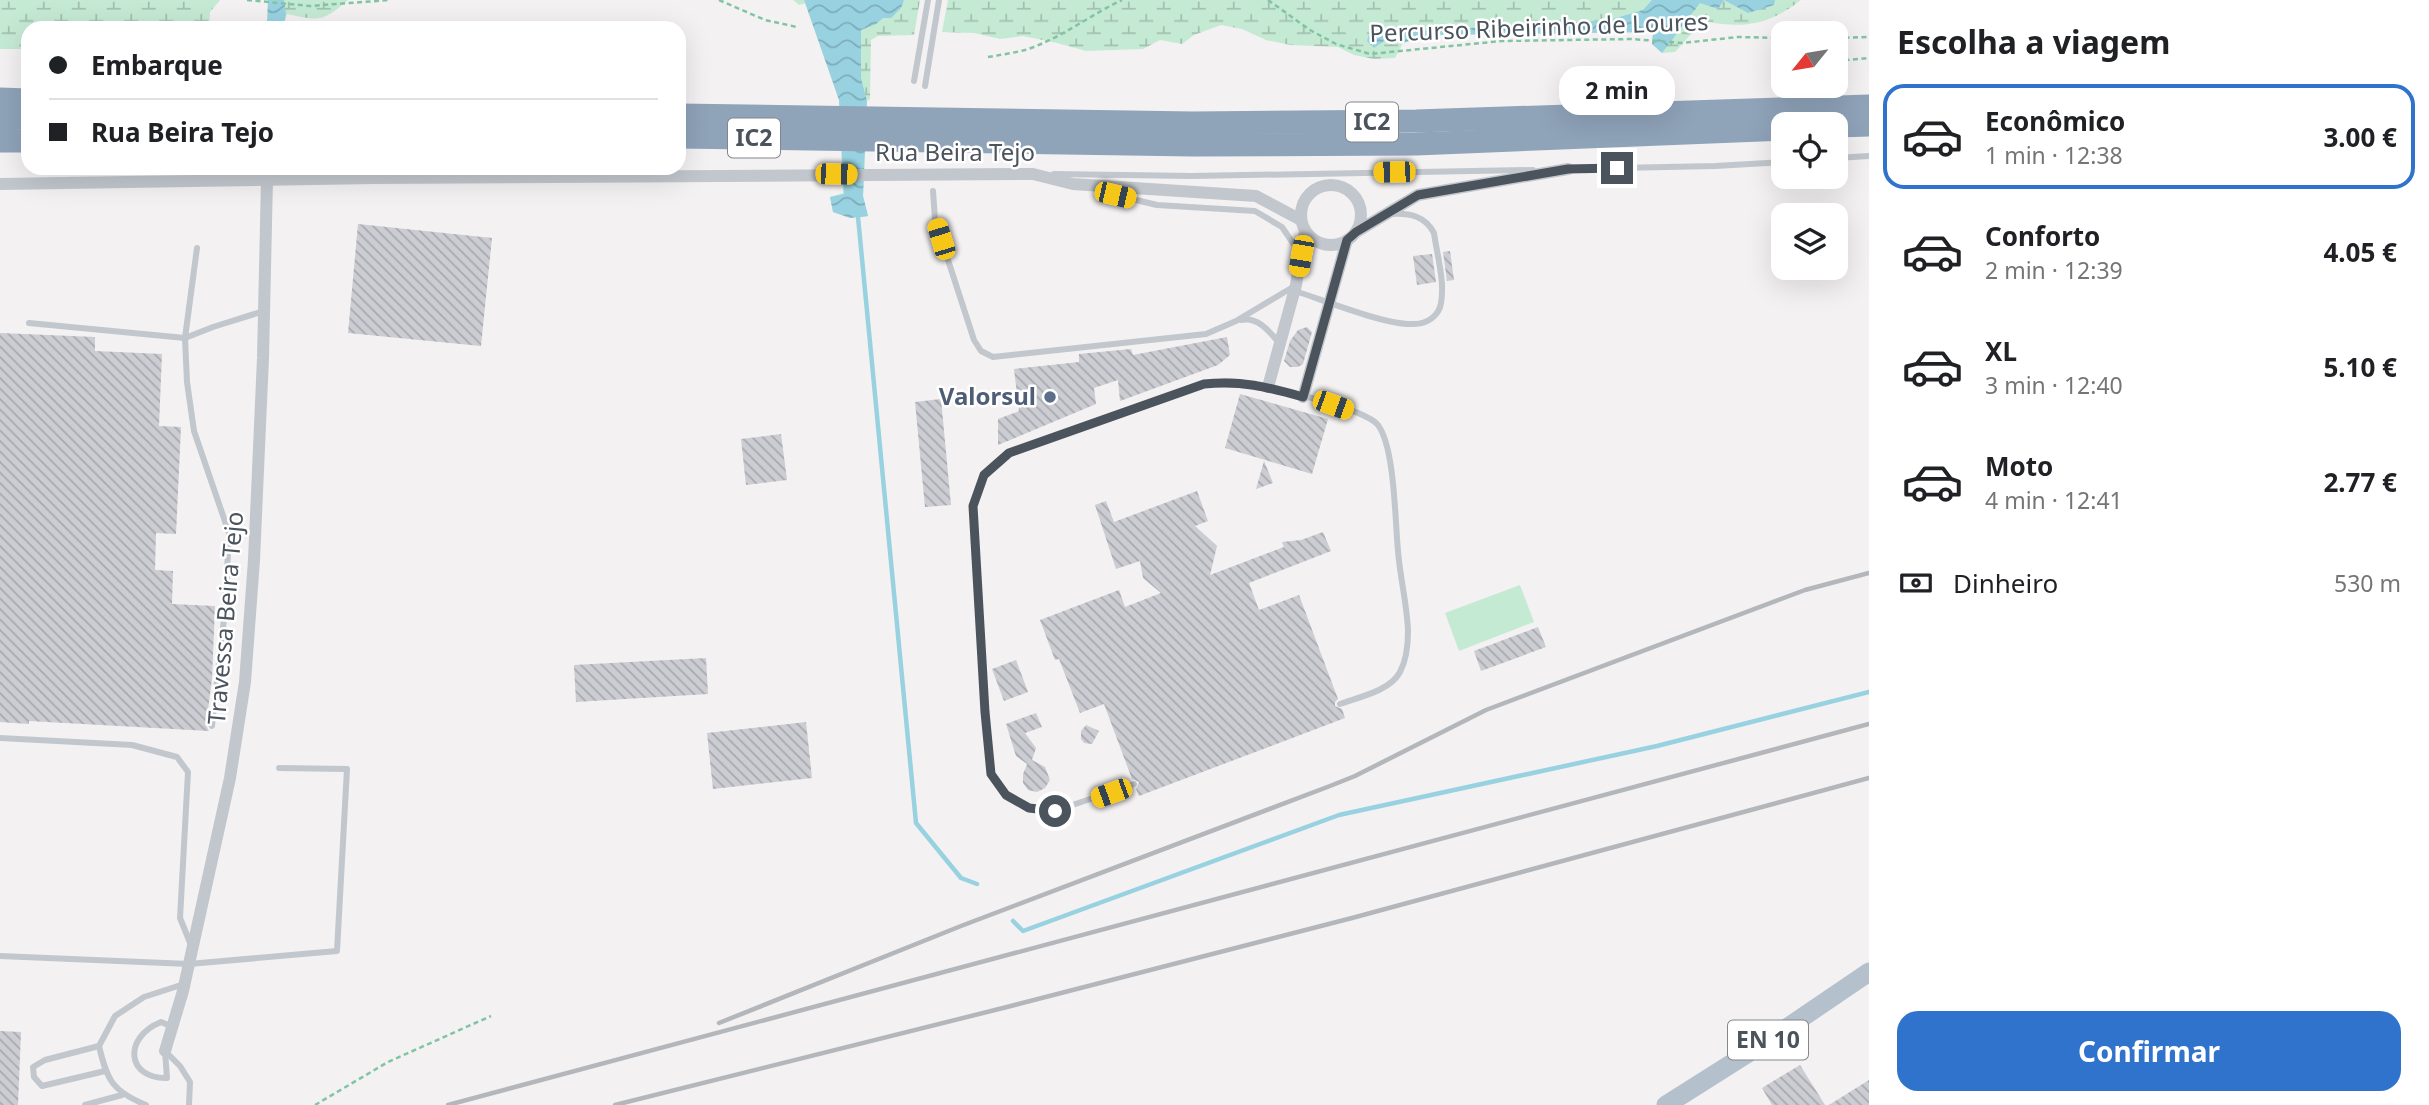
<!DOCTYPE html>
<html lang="pt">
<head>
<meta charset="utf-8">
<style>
  :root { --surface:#fff; --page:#f2f2f2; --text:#202124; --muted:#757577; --line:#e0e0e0; --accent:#3073cd }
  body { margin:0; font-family:"Noto Sans",sans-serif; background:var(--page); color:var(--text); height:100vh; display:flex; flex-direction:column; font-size:26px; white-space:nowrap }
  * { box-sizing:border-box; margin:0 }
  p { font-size:23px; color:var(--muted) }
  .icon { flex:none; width:38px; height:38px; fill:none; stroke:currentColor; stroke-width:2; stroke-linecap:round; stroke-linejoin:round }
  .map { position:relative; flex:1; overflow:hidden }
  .side { display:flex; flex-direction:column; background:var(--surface); width:560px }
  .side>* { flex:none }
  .banner { position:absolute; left:21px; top:21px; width:665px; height:154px; border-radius:21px; box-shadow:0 7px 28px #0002; display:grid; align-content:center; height:154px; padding:0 28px; background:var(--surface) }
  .needle { width:46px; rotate:240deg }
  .fabs { position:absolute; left:1771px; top:21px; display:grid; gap:14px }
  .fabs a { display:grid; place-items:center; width:77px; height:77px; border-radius:14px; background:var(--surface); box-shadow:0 7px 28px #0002; font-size:35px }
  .end { position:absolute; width:32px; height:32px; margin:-16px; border:9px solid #4b535c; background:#fff; box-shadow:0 0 0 4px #fff }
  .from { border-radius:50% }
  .bubble { position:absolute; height:49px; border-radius:21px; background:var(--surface); box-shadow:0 7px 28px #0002; font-size:23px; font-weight:700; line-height:49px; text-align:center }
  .car { position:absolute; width:21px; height:42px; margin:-21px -10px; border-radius:9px; box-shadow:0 0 5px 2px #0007; background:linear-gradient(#f5c518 24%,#345 0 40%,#f5c518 0 76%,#345 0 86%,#f5c518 0) }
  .banner b { display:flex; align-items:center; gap:24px; height:66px; font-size:26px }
  .banner b+b { border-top:2px solid var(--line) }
  .banner i { width:18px; height:18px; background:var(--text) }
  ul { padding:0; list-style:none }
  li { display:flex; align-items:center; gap:21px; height:105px; margin:0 14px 10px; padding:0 14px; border:4px solid transparent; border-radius:21px }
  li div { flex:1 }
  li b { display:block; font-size:26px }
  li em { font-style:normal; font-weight:700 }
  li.current { border-color:var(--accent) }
  li>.icon { width:63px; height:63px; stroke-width:1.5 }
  h2 { padding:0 28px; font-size:32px; line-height:84px }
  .pay { display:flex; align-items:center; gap:18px; height:77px; padding:0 28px; font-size:26px }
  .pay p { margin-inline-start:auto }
  .cta { display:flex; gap:14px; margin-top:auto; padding:14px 28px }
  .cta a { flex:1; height:80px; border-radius:21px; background:var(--accent); color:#fff; font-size:28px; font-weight:700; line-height:80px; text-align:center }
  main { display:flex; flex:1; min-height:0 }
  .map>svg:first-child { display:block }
  .wetland { fill:url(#wetland-marsh) }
  .pitch { fill:#c5ead4 }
  .water { fill:url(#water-waves) }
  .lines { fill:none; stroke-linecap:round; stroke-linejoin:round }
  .stream { stroke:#98d2e1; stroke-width:4.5 }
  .building { fill:url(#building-back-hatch) }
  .path { stroke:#81c4a4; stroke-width:2.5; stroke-dasharray:5 3.5; stroke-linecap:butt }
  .lane { stroke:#c1c7cd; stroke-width:6 }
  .street { stroke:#c1c7cd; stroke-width:12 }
  .primary { stroke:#b4c0cb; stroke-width:19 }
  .highway { stroke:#8fa3b9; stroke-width:23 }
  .rail { stroke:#b3b6ba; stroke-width:4.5 }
  .route { stroke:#4b535c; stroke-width:9 }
  .service-dot { fill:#5c6f8a; stroke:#fff; stroke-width:2.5 }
  .labels { text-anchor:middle; stroke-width:5; stroke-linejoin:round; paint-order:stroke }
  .shield { fill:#fff; stroke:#81878d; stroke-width:2 }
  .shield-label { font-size:23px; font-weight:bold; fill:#4b535c }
  .street-label { font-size:24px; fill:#4b535c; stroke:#fff }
  .service-label { font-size:24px; font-weight:bold; fill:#4e5e75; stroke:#fff; text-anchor:end }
</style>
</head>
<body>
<main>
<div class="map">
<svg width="1869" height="1105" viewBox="0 0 1869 1105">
  <defs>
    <pattern id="wetland-marsh" width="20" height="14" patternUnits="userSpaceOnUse" patternTransform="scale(1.75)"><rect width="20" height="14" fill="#c5ead4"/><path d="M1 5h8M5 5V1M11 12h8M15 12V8" fill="none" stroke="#a2c0af"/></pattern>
    <pattern id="water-waves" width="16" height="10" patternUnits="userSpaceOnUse" patternTransform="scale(1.75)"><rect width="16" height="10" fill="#98d2e1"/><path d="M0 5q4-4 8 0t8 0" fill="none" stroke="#7eadba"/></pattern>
    <pattern id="building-back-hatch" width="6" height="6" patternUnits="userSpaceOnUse" patternTransform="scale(1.75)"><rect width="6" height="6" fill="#cbcdd2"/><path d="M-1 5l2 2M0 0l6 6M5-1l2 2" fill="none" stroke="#a7a9ae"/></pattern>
  </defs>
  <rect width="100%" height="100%" fill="#f3f1f1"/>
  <!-- wetland -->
  <g class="wetland">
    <polygon points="0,0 220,0 210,12 209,28 28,28 28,49 0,49"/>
    <path d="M268,0h80c-25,22 -29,21 -61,14l-4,14h-16z"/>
    <polygon points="793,0 920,0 914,35 878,36 871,40 870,99 867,101 863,196 868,216 850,218 833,212 830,197 843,193 839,100 806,3 799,5"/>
    <path d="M948,0h853c-29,23 -55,29 -92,22l-17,11 -17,19 -13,1 -10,-9 1,-12 -224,3 -26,8 -8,15 -21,1 -20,-4 -16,-8 -48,-2 -24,-5 -24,-11 -21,-4 -27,10 -12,9 -22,-4 -17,9 -57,2 -29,-8 -34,-7 -23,3 -26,-6 -32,-1z"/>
  </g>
  <!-- pitch -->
  <polygon class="pitch" points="1520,585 1534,622 1459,651 1445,613"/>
  <!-- water -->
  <g class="water">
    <polygon points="268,0 284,0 286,14 283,28 267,28"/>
    <polygon points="804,0 904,0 901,8 891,18 883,18 876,24 861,30 861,78 867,101 863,196 868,216 850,218 833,212 830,197 844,194 839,100"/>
    <polygon points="1652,0 1775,0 1774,5 1748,13 1724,0 1718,9 1700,3 1662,53 1652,44 1653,32 1429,35 1403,43 1384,41 1374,48 1367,41 1369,34 1609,20 1643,10"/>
  </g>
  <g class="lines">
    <!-- stream -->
    <g class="stream">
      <polyline points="858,217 916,823 961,878 977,884"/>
      <polyline points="1013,921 1023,931 1339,815 1657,746 1869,692"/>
    </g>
  </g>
  <!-- building -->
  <g class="building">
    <polygon points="358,224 492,238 481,346 348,333"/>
    <polygon points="1450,251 1454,280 1447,281 1443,252"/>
    <polygon points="1432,254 1436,282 1417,285 1413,256"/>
    <polygon points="1307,327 1312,332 1303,364 1298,367 1290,367 1284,361 1290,341 1298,330"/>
    <polygon points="0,333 95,337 95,351 162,354 159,426 181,427 176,534 156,533 155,570 173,571 172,604 215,606 212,679 206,725 209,731 29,721 29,724 0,722"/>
    <polygon points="1227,337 1230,355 1218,365 1120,401 1118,380 1094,388 1096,404 998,445 998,419 1019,411 1014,369 1079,362 1079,354 1131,349 1133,355"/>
    <polygon points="1240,394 1328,419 1312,474 1225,448"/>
    <polygon points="941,399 951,505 925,507 915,402"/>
    <polygon points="781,434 787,480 746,485 741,439"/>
    <polygon points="1264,461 1273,483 1256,489"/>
    <polygon points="1197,491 1208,521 1195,526 1217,546 1210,575 1284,547 1282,542 1301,540 1323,532 1331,551 1249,583 1259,610 1299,595 1338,699 1335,702 1335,706 1342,709 1345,718 1139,796 1136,789 1139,782 1132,779 1104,704 1080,713 1059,659 1055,660 1040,620 1119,590 1125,607 1161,593 1143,578 1140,561 1116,569 1095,505 1106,501 1114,522"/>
    <polygon points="1538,627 1546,647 1481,671 1474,651"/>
    <polygon points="706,658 708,694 576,702 574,665"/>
    <polygon points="1016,660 1028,692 1004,701 992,669"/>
    <polygon points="1036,713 1042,727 1025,733 1036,748 1032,760 1045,767 1050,780 1045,788 1037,792 1028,790 1023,783 1023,774 1027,764 1016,756 1006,724"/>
    <polygon points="806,722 812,778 713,789 707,733"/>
    <polygon points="1086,725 1099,731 1092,744 1084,743 1081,739 1081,731"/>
    <polygon points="0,1031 21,1032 18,1105 0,1105"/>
    <polygon points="1800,1065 1825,1105 1772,1105 1762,1088"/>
    <polygon points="1869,1080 1869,1105 1829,1105"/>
  </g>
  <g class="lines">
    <!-- path -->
    <g class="path">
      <polyline points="247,0 310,6 389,0"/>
      <polyline points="719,0 765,20 797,27"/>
      <polyline points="1268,0 1310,30 1336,44 1370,54 1502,41 1632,39 1682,43 1738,37 1783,38"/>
      <polyline points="1836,38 1869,37"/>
      <path d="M988,57c12,-2 25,-4 37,-7 35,-11 65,-35 97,-50"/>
      <polyline points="1836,61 1869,58"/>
      <polyline points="315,1105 388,1062 491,1016"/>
    </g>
    <!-- lane -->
    <g class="lane">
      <polyline points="914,81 928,0"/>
      <polyline points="925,86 939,0"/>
      <polyline points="1836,158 1869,156"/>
      <polyline points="1568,169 1715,166 1783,162"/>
      <polyline points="1054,174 1192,176 1533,170"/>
      <polyline points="933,191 935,220 974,340 981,351 993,357 1206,334 1236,321 1293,287"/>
      <polyline points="1098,191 1157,205 1255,211 1282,227 1301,255"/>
      <polyline points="197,248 185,338 187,382 194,431 229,533 225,610 212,726"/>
      <path d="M1295,291c29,9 92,35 119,33 13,0 25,-8 27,-21 4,-22 -4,-48 -7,-70 -9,-17 -24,-20 -42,-19"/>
      <path d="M1241,320c18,-3 28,11 39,24"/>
      <polyline points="29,323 185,338 213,327 264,311"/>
      <polyline points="0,738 132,745 177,757 188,772 180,918 191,945"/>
      <path d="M1134,784l-79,27 -26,-3 -23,-13 -15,-21 -6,-62 -12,-206 11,-30 25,-23 195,-69c8,-1 18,-3 26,-3 24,1 135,27 148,44 17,23 17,96 20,126 2,26 9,53 10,80 0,14 -1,28 -8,41 -10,19 -41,25 -60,32"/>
      <polyline points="0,956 189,964 337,951 347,769 279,768"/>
      <polyline points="99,1046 45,1060 33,1067 34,1077 42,1086 105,1071"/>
      <path d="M165,1051l2,27c-40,1 -45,-40 -6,-56l12,5"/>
      <polyline points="165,1051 180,1066 190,1082 189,1105"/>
      <polyline points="85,1105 122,1095"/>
      <path d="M146,1105c-34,-14 -39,-25 -47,-59l16,-30 29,-19 40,-13"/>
    </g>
    <!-- street -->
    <g class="street">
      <polyline points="0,184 374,178 1033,174 1073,184 1256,196 1301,220"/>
      <circle cx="1331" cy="215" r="30"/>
      <polyline points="1356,232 1418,195 1568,169"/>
      <polyline points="1268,387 1296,285 1305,231"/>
      <polyline points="1303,397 1347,240"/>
      <polyline points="165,1051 183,991 230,778 245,682 254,560 263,358 267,179"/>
    </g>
    <!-- primary -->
    <polyline class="primary" points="1666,1105 1772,1038 1869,972"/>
    <!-- highway -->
    <g class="highway">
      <polyline points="0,99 28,100"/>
      <polyline points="679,115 1193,123 1416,121 1869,106"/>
      <polyline points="0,119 28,118"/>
      <polyline points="1836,126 1869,125"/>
      <polyline points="679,137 1193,145 1416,144 1783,129"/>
      <polyline points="0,141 28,141"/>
    </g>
    <!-- rail -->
    <g class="rail">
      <polyline points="719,1023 961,926 1330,786 1355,776 1486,710 1805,590 1869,573"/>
      <polyline points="448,1105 1869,724"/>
      <polyline points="615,1105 1007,1007 1352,918 1869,778"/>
    </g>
  </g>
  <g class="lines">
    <!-- route -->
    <path class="route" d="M1055,811l-26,-3 -23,-13 -15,-21 -6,-62 -12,-206 11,-31 25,-22 195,-69c37,-4 63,3 99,13l44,-157 9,-8 62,-37 150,-26 49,-1"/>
  </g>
  <!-- markers -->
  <circle class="service-dot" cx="1050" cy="397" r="7"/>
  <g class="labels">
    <!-- shield labels -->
    <g class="shield">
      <rect x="1346" y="102.5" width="52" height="39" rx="5"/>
      <rect x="728" y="118.5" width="52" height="39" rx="5"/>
      <rect x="1728" y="1020.5" width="80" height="39" rx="5"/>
    </g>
    <g class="shield-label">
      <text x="1372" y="130">IC2</text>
      <text x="754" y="146">IC2</text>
      <text x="1768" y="1048">EN 10</text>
    </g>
    <!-- street labels -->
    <g class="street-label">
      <text transform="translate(1539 28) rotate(-2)" y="8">Percurso Ribeirinho de Loures</text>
      <text x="955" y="161">Rua Beira Tejo</text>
      <text transform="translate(226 618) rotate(-85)" y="8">Travessa Beira Tejo</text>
    </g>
    <!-- service labels -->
    <g class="service-label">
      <text x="1036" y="405">Valorsul</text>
    </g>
  </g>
</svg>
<div class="fabs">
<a><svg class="needle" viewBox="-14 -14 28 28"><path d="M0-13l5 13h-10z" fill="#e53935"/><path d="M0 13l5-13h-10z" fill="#757577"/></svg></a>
<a><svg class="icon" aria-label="locate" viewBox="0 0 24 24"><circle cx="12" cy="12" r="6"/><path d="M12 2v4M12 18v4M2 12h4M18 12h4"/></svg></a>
<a><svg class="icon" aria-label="layers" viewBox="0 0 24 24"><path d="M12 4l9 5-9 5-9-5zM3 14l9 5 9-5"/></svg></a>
</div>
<i class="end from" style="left:1055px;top:811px"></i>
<i class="end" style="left:1617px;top:168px"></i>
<div class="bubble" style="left:1559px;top:66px;width:116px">2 min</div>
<i class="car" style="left:1394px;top:172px;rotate:269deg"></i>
<i class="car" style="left:836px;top:174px;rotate:91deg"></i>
<i class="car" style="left:1115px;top:195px;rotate:103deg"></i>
<i class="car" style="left:941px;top:239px;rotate:343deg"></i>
<i class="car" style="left:1301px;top:256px;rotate:190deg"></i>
<i class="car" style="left:1333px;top:405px;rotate:110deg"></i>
<i class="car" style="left:1111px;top:793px;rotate:250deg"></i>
<div class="banner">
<b><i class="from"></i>Embarque</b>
<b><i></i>Rua Beira Tejo</b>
</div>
</div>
<section class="side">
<h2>Escolha a viagem</h2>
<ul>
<li class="current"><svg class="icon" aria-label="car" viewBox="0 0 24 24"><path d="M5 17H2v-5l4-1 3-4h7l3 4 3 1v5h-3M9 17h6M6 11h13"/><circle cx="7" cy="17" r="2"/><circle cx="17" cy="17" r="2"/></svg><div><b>Econômico</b><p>1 min · 12:38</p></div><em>3.00 €</em></li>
<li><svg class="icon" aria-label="car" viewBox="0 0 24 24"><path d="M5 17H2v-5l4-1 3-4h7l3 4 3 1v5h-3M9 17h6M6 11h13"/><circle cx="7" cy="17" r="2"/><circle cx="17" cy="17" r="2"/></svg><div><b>Conforto</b><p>2 min · 12:39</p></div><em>4.05 €</em></li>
<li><svg class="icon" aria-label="car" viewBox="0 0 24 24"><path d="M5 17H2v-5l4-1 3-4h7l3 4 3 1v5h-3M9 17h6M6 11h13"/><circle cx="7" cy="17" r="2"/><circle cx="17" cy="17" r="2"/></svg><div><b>XL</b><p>3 min · 12:40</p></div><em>5.10 €</em></li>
<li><svg class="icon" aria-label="car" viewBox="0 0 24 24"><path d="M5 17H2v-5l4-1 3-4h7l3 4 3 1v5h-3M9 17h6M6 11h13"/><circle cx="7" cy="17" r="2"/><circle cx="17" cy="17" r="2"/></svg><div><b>Moto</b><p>4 min · 12:41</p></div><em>2.77 €</em></li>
</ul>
<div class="pay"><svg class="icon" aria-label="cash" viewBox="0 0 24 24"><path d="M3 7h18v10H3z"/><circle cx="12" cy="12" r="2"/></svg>Dinheiro<p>530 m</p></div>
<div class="cta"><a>Confirmar</a></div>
</section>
</main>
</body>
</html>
